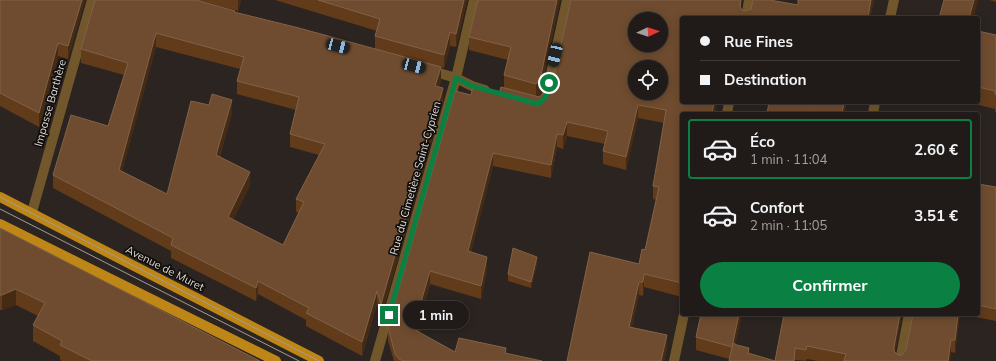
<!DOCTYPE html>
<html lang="fr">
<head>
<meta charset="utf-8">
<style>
  :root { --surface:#201b18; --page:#282421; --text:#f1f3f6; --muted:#a2a1a2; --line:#3d3937; --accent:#0b8043 }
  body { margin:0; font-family:Mulish,sans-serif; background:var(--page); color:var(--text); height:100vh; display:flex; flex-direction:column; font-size:15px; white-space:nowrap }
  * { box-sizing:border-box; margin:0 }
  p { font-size:13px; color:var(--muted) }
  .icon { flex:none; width:22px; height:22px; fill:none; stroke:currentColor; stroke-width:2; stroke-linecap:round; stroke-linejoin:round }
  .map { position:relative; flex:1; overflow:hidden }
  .sheet { position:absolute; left:680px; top:112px; width:300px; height:204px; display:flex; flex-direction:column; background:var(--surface); border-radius:4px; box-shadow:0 2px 10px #0003,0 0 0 1px var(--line) }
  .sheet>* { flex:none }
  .hud { position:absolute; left:680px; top:16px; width:300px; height:88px; border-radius:4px; box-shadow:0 2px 10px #0003,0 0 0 1px var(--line); display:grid; align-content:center; height:88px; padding:0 20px; background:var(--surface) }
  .needle { width:26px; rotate:86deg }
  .buttons { position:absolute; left:628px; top:12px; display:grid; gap:8px }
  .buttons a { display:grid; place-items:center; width:40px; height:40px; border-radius:50%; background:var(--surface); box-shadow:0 2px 10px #0003,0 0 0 1px var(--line); font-size:20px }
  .end { position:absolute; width:18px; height:18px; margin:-9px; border:5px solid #0b8043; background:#fff; box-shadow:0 0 0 2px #fff }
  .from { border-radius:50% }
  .bubble { position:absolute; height:28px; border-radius:14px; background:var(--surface); box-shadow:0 2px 10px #0003,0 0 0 1px var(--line); font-size:13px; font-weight:700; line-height:28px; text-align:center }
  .car { position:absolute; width:12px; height:24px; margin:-12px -6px; border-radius:5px; box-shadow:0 0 3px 1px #0007; background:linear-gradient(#222 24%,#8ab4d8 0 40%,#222 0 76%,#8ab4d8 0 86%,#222 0) }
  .hud b { display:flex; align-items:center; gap:14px; height:38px; font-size:15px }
  .hud b+b { border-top:1px solid var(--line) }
  .hud i { width:10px; height:10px; background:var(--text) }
  ul { padding:7px 0 0; list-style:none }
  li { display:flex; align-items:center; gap:12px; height:60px; margin:0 8px 6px; padding:0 12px; border:2px solid transparent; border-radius:4px }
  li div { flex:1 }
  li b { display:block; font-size:15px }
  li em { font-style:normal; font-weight:700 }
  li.active { border-color:var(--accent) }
  li>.icon { width:36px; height:36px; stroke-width:1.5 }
  .primary-button { display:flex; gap:8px; margin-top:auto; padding:8px 20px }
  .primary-button a { flex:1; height:46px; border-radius:24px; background:var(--accent); color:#fff; font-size:16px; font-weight:700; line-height:46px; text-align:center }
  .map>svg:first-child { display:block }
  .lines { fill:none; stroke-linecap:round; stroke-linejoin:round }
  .minor { stroke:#71572b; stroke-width:10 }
  .major { stroke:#bd8616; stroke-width:10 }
  .tram { stroke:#a19c99; stroke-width:1 }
  .wall { fill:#613b1a; fill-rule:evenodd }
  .shaded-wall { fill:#462b14 }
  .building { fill:#6f4c2f; stroke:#806249; fill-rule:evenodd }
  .route { stroke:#0b8043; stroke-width:5 }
  .labels { text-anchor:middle; stroke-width:3.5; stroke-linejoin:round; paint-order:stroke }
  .street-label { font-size:11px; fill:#dedad7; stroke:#110e0c }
</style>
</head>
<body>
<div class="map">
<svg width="996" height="361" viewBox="0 0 996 361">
  <rect width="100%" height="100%" fill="#2b2420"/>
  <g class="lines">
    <!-- minor -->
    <g class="minor">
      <polyline points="746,18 749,0"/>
      <polyline points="890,18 894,0"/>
      <polyline points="429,70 456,78 472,86 485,90"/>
      <polyline points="540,102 546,97 567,0"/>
      <polyline points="727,114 729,102"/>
      <polyline points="873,114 875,102"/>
      <polyline points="32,212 92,0"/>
      <polyline points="375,361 456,78 474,0"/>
      <polyline points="674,361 684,314"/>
      <polyline points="900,361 909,314"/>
    </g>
    <!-- major -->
    <g class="major">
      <polyline points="0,197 319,361"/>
      <polyline points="0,224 276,361"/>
    </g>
    <!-- tram -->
    <g class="tram">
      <polyline points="0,197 319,361"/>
      <polyline points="0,209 299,361"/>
    </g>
  </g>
  <!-- wall -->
  <g class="wall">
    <polygon points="0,0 85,0 68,59 58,56 39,127 0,106"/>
    <polygon points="197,0 241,0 238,11"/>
    <polygon points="275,0 467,0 456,47 450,46 444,68 375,49 375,36 377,31"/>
    <path d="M478,0h82l-20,94 -3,3h2l11,-8 2,-4 19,-85h170v8l1,2 3,1 6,-2 2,-9h17l28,5v-5h76l-4,18h1h-189v84h35l-2,12h-33v183l-38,-10 -1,9 -4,-1 -7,32 35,8v13l-3,13h-97l23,-109 49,12 3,-15 3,1 11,-50 -3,-1v-13l11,-63 -26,-5 -12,52 -23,-6v-13l2,-7 -38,-8 -4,13 -6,-2 -6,31 -58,-12 -22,86 16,5v13l-6,29 -51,-15 -6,22v11l-4,16 35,19 4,-14 47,10v6l36,7h-148l-6,-20v-14l67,-236 16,4 2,-9 26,7 2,-6 13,4 -10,-3v-13l4,-15 -39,-10v-13zM635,19h26v26h-26zM635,67h26v26h-26z"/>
    <polygon points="989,0 996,0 996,2"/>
    <path d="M235,12l206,69 -2,6 4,14 -62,216 -4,-13 -15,52 -56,-30v-6l-48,-26 -2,7 -85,-43v-7l-118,-63v-13l55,-49 16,-51 -43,-12v-14zM156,47l84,22 -3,12v13l59,16 -6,24v13l29,8 -23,44v13l3,1 -16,32 -50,-25 17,-35 -30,-29 12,-43 -65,81 -45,-23z"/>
    <polygon points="978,31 996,35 996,113 995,112 995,109 967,102 978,102"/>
    <polygon points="769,102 847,102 844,114 767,114"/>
    <polygon points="978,184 996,187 996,321 960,314 955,353 951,352 950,361 818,361 807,359 806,361 795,360 795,361 729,361 729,359 696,350 696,337 701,314 742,314 735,344 749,353 775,361 784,314 902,314 895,352 898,355 902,355 906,350 913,314 978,314"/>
    <polygon points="0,228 260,361 62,361 60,360 60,356 33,341 33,325 38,316 16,305 2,310 0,310"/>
    <polygon points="537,264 531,288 508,281 508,274"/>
  </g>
  <!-- shaded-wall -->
  <g class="shaded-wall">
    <polygon points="82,0 85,0 68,59 68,46"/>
    <polygon points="238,0 241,0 238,11"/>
    <polygon points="464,0 467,0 456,47 456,34"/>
    <polygon points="557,0 560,0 540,94 536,97 536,84"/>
    <polygon points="871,0 874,0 870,18 868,18"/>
    <polygon points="974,0 978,0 974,18 969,18"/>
    <polygon points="450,32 450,46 444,68 444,55"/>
    <polygon points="156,33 156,47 119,183 119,170"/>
    <polygon points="58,43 58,56 39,127 39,113"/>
    <polygon points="441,67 441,81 435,99 435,86"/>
    <polygon points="443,88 443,101 381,317 381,304"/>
    <polygon points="232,100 232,113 216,168 216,155"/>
    <polygon points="714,102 717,102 715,114 712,114"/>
    <polygon points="844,102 847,102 844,114 842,114"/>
    <polygon points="638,105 638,118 626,170 626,157"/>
    <polygon points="567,122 567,136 563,149 563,135"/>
    <polygon points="557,134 557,147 551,178 551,165"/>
    <polygon points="493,153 493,166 468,264 468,251"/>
    <polygon points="250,172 250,185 228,231 228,217"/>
    <polygon points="487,257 487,270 481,299 481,286"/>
    <polygon points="537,257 537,264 531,288 531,282"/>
    <polygon points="430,271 430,284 424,306 424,317 417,344 417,331 421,302"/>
    <polygon points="644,274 644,287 643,296 643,282"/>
    <polygon points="258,281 258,294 256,301 256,288"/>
    <polygon points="639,282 639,295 629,340 629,327"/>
    <polygon points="16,289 16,305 2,310 2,295"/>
    <polygon points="377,291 377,304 362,356 362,342"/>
    <polygon points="739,314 742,314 732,360 732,347"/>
    <polygon points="900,314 902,314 894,360 894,347"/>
    <polygon points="958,314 960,314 955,353 955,340"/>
    <polygon points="667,335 667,348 664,361 661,361"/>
    <polygon points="951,340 951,352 950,361 948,361"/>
  </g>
  <!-- building -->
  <g class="building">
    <polygon points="0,0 82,0 68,46 58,43 39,113 0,93"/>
    <path d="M95,0h101l39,11 -1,1 65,16 142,39 -6,19 8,2 -62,216 -4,-13 -15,51 -56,-29 3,-5 -51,-27 -2,7 -85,-43 2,-7 -120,-63 18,-60 37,11 20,-63 -47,-14zM156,33l88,24 -7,24 62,16 -9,37 35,10 -29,55 8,3 -21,43 -55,-28 22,-45 -34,-17 16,-55 -20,-6 -3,11 -18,-4 -24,93 -48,-24z"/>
    <polygon points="318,0 464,0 456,34 450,32 444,55 375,36 380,19"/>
    <polygon points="478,0 557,0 540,80 536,84 504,75 511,47 469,37"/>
    <path d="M571,0h170l-1,7 2,3 3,1 6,-2 2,-9h17l28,5v-5h73l-3,17 3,1h-189v84h32l-2,12h-30v169l-38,-9 -1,8h-4l-10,45 38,8 -6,26h-94l23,-109 49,12 3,-15 3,1 14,-63 -6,-1 13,-76 -28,-5 -12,52 -23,-6 5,-20 -41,-9 -4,13 -6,-1 -6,31 -58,-12 -25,98 19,6 -6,29 -51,-15 -9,31 3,2 -7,27 38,21 4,-14 47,10 -1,5 37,8h-139l-4,-2 -4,-5 -7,-27 67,-236 16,4 2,-9 26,7 2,-6 38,10 11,-8 2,-4zM635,19h26v26h-26zM635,67h26v26h-26z"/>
    <polygon points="944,0 974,0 969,18 939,18"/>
    <polygon points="978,31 996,35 996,95 995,94 995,91 978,87"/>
    <polygon points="769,102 844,102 842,114 824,114 810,111 809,114 767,114"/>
    <polygon points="978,184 996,187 996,309 978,305"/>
    <polygon points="0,228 260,361 92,361 60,345 62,341 33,325 45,303 16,289 2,295 0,295"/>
    <polygon points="513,248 537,257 531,282 508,274"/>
    <polygon points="701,314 739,314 732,347 696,337"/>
    <polygon points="784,314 900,314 894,347 894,351 898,355 902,355 906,350 913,314 958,314 955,340 951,340 948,361 844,361 846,354 807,346 806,350 795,348 794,361 729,361 733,343 737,345 749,348 748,353 775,361"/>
  </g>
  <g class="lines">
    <!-- route -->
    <polyline class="route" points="389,315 456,78 472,86 538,104 546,97 549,83"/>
  </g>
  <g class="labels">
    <!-- street labels -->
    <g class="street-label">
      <text transform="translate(50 103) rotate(-74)" y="4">Impasse Barthère</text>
      <text transform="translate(415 178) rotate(-74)" y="4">Rue du Cimetière Saint-Cyprien</text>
      <text transform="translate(165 268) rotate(27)" y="4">Avenue de Muret</text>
    </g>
  </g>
</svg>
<div class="buttons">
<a><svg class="needle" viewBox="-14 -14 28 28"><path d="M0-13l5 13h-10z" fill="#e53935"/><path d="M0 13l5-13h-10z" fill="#a2a1a2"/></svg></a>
<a><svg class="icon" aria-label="locate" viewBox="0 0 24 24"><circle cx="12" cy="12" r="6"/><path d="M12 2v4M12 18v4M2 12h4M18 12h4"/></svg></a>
</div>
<i class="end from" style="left:549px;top:83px"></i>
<i class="end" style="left:389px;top:315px"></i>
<div class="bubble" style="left:403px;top:301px;width:66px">1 min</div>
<i class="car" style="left:338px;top:46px;rotate:105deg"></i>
<i class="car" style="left:555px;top:55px;rotate:193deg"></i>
<i class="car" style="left:414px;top:66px;rotate:105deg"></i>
<div class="hud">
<b><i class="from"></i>Rue Fines</b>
<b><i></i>Destination</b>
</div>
<section class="sheet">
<ul>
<li class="active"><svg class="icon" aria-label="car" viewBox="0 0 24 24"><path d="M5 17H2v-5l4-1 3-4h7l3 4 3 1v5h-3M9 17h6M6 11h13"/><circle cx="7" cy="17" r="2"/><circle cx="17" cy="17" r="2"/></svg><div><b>Éco</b><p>1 min · 11:04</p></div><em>2.60 €</em></li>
<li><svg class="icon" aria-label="car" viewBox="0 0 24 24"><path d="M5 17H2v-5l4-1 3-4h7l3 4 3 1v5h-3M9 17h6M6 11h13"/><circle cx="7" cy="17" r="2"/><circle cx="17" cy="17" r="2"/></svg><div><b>Confort</b><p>2 min · 11:05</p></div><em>3.51 €</em></li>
</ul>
<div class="primary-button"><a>Confirmer</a></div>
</section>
</div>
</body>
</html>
